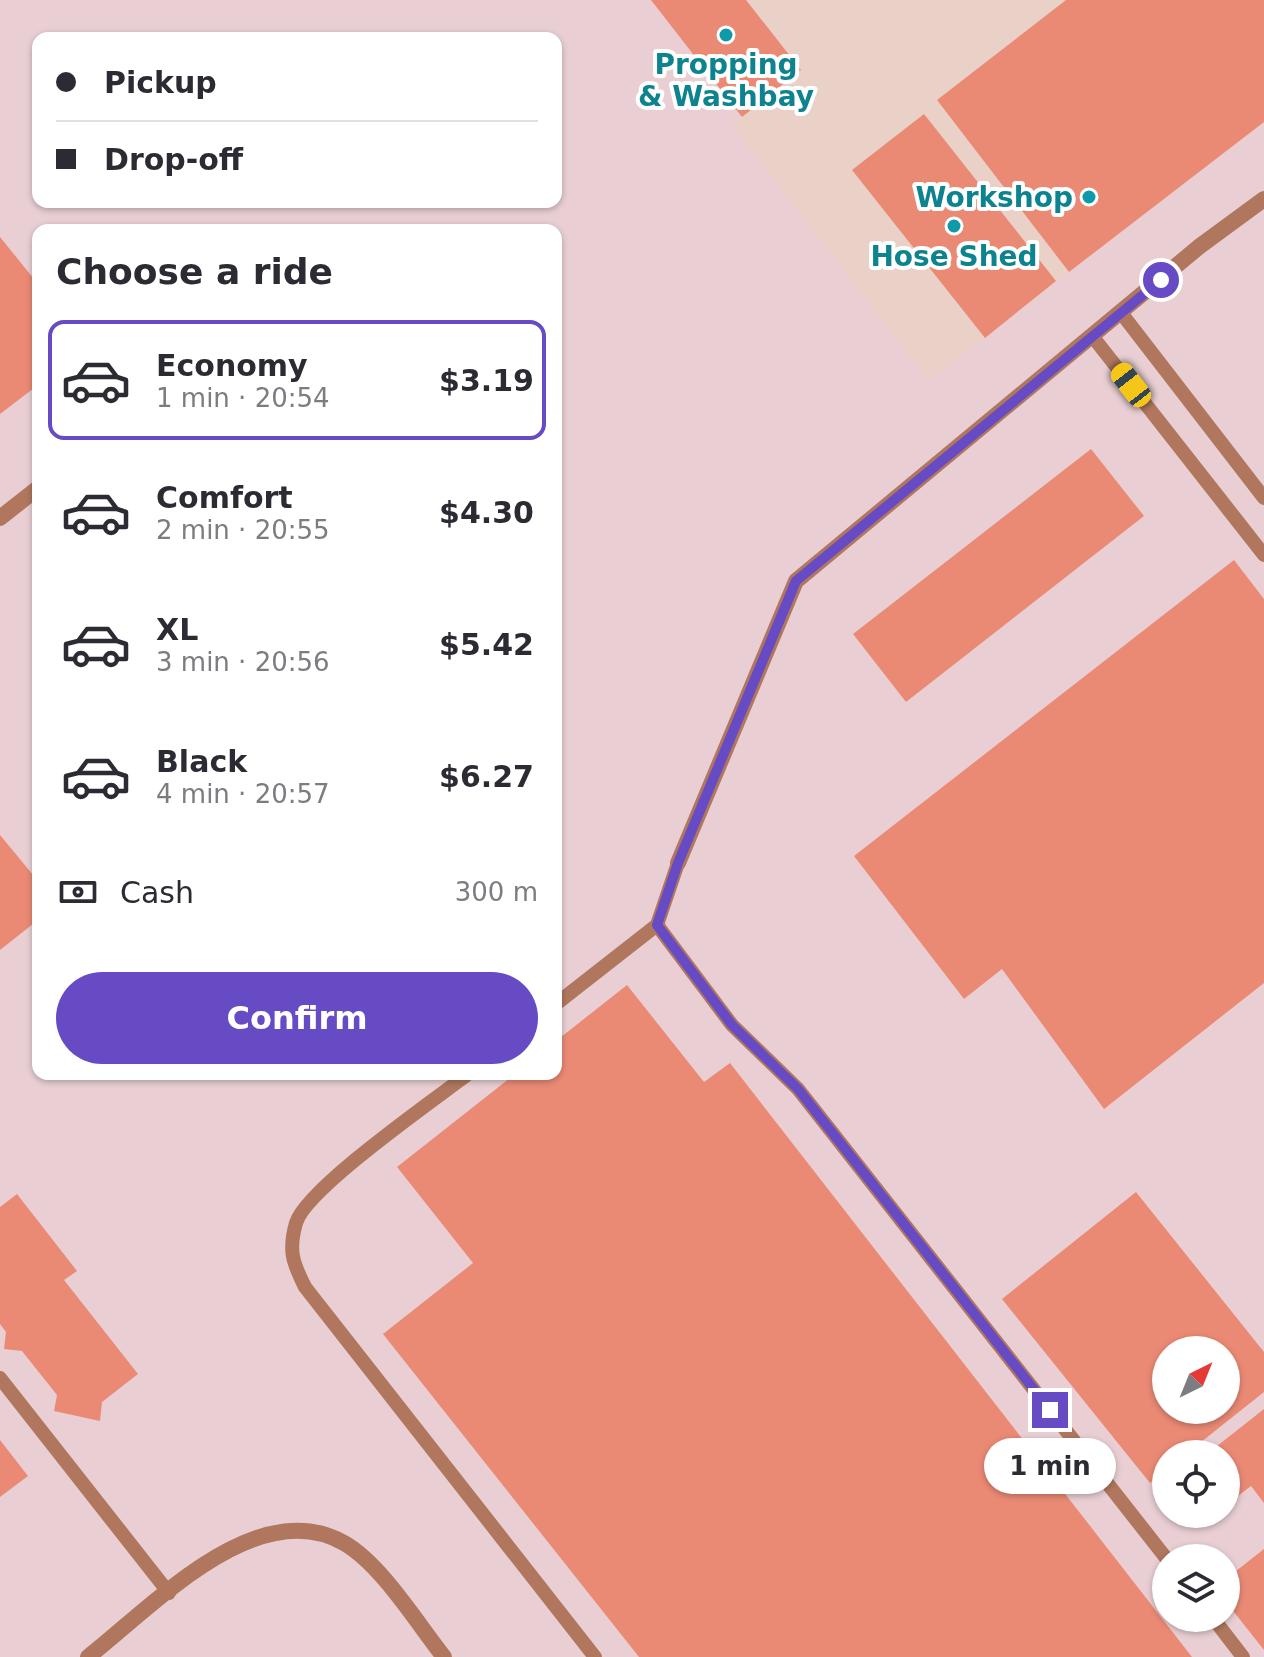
<!DOCTYPE html>
<html lang="en">
<head>
<meta charset="utf-8">
<style>
  :root { --surface:#fff; --page:#f2f2f3; --text:#2b2b33; --muted:#7c7c81; --line:#e1e1e2; --accent:#664bc4 }
  body { margin:0; font-family:"DejaVu Sans",sans-serif; background:var(--page); color:var(--text); height:100vh; display:flex; flex-direction:column; font-size:30px; white-space:nowrap }
  * { box-sizing:border-box; margin:0 }
  p { font-size:26px; color:var(--muted) }
  .icon { flex:none; width:44px; height:44px; fill:none; stroke:currentColor; stroke-width:2; stroke-linecap:round; stroke-linejoin:round }
  .map { position:relative; flex:1; overflow:hidden }
  .side { position:absolute; left:32px; top:224px; width:530px; height:856px; display:flex; flex-direction:column; background:var(--surface); border-radius:16px; box-shadow:0 2px 6px #0004 }
  .side>* { flex:none }
  .top-card { position:absolute; left:32px; top:32px; width:530px; height:176px; border-radius:16px; box-shadow:0 2px 6px #0004; display:grid; align-content:center; height:176px; padding:0 24px; background:var(--surface) }
  .needle { width:52px; rotate:43deg }
  .tools { position:absolute; left:1152px; top:1336px; display:grid; gap:16px }
  .tools a { display:grid; place-items:center; width:88px; height:88px; border-radius:50%; background:var(--surface); box-shadow:0 2px 6px #0004; font-size:40px }
  .end { position:absolute; width:36px; height:36px; margin:-18px; border:10px solid #664bc4; background:#fff; box-shadow:0 0 0 4px #fff }
  .from { border-radius:50% }
  .bubble { position:absolute; height:56px; border-radius:28px; background:var(--surface); box-shadow:0 2px 6px #0004; font-size:26px; font-weight:800; line-height:56px; text-align:center }
  .car { position:absolute; width:24px; height:48px; margin:-24px -12px; border-radius:10px; box-shadow:0 0 6px 2px #0007; background:linear-gradient(#f5c518 24%,#345 0 40%,#f5c518 0 76%,#345 0 86%,#f5c518 0) }
  .top-card b { display:flex; align-items:center; gap:28px; height:76px; font-size:30px }
  .top-card b+b { border-top:2px solid var(--line) }
  .top-card i { width:20px; height:20px; background:var(--text) }
  ul { padding:0; list-style:none }
  li { display:flex; align-items:center; gap:24px; height:120px; margin:0 16px 12px; padding:0 8px; border:4px solid transparent; border-radius:16px }
  li div { flex:1 }
  li b { display:block; font-size:30px }
  li em { font-style:normal; font-weight:800 }
  li.active { border-color:var(--accent) }
  li>.icon { width:72px; height:72px; stroke-width:1.5 }
  h2 { padding:0 24px; font-size:36px; line-height:96px }
  .pay { display:flex; align-items:center; gap:20px; height:88px; padding:0 24px; font-size:30px }
  .pay p { margin-inline-start:auto }
  .action { display:flex; gap:16px; margin-top:auto; padding:16px 24px }
  .action a { flex:1; height:92px; border-radius:48px; background:var(--accent); color:#fff; font-size:32px; font-weight:800; line-height:92px; text-align:center }
  .map>svg:first-child { display:block }
  .commercial { fill:#e9cfd3; fill-rule:evenodd }
  .industrial { fill:#e9d1c8 }
  .building { fill:#ea8a75; fill-rule:evenodd }
  .lines { fill:none; stroke-linecap:round; stroke-linejoin:round }
  .lane { stroke:#b0775e; stroke-width:14 }
  .street { stroke:#b0775e; stroke-width:16 }
  .route { stroke:#664bc4; stroke-width:10 }
  .culture-dot { fill:#0f9aa8; stroke:#fff; stroke-width:3 }
  .labels { text-anchor:middle; stroke-width:8; stroke-linejoin:round; paint-order:stroke }
  .culture-label { font-size:28px; font-weight:bold; fill:#0d838f; stroke:#fff }
</style>
</head>
<body>
<div class="map">
<svg width="1264" height="1657" viewBox="0 0 1264 1657">
  <rect width="100%" height="100%" fill="#e9ded7"/>
  <!-- commercial -->
  <path class="commercial" d="M0,0h1264v1657h-1264zM38,38h518v164h-518zM38,230h518v844h-518zM1166,1350h60v60h-60zM1166,1454h60v60h-60zM1166,1558h60v60h-60z"/>
  <!-- industrial -->
  <polygon class="industrial" points="651,0 1264,0 1264,122 928,381 732,125 742,117"/>
  <!-- building -->
  <g class="building">
    <polygon points="651,0 746,0 801,70 742,117"/>
    <polygon points="1066,0 1264,0 1264,122 1069,272 937,100"/>
    <polygon points="924,114 1056,281 985,338 852,170"/>
    <polygon points="0,237 38,284 38,385 0,414"/>
    <polygon points="1091,449 1144,516 906,702 853,634"/>
    <polygon points="1234,560 1264,599 1264,983 1104,1109 1002,969 964,999 854,856"/>
    <polygon points="0,835 38,881 38,920 0,950"/>
    <polygon points="627,985 704,1082 730,1063 1192,1657 639,1657 383,1334 473,1263 397,1167 515,1074 556,1074 556,1041"/>
    <path d="M1136,1192l128,160v40l-78,62h-20v16l-16,13 -148,-184zM1166,1350h60v60h-60z"/>
    <polygon points="17,1194 77,1271 64,1280 138,1374 102,1402 100,1421 54,1411 57,1395 22,1351 4,1349 6,1332 0,1324 0,1207"/>
    <polygon points="1264,1409 1264,1503 1251,1486 1226,1505 1226,1454 1207,1454"/>
    <polygon points="0,1440 28,1476 0,1497"/>
    <polygon points="1264,1549 1264,1650 1226,1602 1226,1579"/>
  </g>
  <g class="lines">
    <!-- lane -->
    <g class="lane">
      <polyline points="1122,314 1264,498"/>
      <polyline points="1093,337 1264,555"/>
      <polyline points="657,925 732,1025 798,1089 1166,1558"/>
      <polyline points="556,1004 657,925 678,863"/>
      <path d="M468,1074c-34,26 -162,115 -172,149 -8,28 -3,40 9,64l290,370"/>
      <polyline points="0,1378 169,1593"/>
      <polyline points="1213,1618 1243,1657"/>
    </g>
    <!-- street -->
    <g class="street">
      <polyline points="0,518 38,488"/>
      <polyline points="678,863 796,581 1200,246 1264,199"/>
      <path d="M88,1657c64,-50 169,-164 256,-114 37,21 73,80 100,114"/>
    </g>
  </g>
  <g class="lines">
    <!-- route -->
    <polyline class="route" points="1050,1410 798,1089 732,1025 657,925 678,863 796,581 1161,280"/>
  </g>
  <!-- markers -->
  <g class="culture-dot">
    <circle cx="726" cy="35" r="8"/>
    <circle cx="1089" cy="197" r="8"/>
    <circle cx="954" cy="226" r="8"/>
  </g>
  <g class="labels">
    <!-- culture labels -->
    <g class="culture-label">
      <text x="726" y="74">Propping<tspan x="726" dy="32">&amp; Washbay</tspan></text>
      <text x="1073" y="207" text-anchor="end">Workshop</text>
      <text x="954" y="266">Hose Shed</text>
    </g>
  </g>
</svg>
<div class="tools">
<a><svg class="needle" viewBox="-14 -14 28 28"><path d="M0-13l5 13h-10z" fill="#e53935"/><path d="M0 13l5-13h-10z" fill="#7c7c81"/></svg></a>
<a><svg class="icon" aria-label="locate" viewBox="0 0 24 24"><circle cx="12" cy="12" r="6"/><path d="M12 2v4M12 18v4M2 12h4M18 12h4"/></svg></a>
<a><svg class="icon" aria-label="layers" viewBox="0 0 24 24"><path d="M12 4l9 5-9 5-9-5zM3 14l9 5 9-5"/></svg></a>
</div>
<i class="end from" style="left:1161px;top:280px"></i>
<i class="end" style="left:1050px;top:1410px"></i>
<div class="bubble" style="left:984px;top:1438px;width:132px">1 min</div>
<i class="car" style="left:1131px;top:385px;rotate:322deg"></i>
<div class="top-card">
<b><i class="from"></i>Pickup</b>
<b><i></i>Drop-off</b>
</div>
<section class="side">
<h2>Choose a ride</h2>
<ul>
<li class="active"><svg class="icon" aria-label="car" viewBox="0 0 24 24"><path d="M5 17H2v-5l4-1 3-4h7l3 4 3 1v5h-3M9 17h6M6 11h13"/><circle cx="7" cy="17" r="2"/><circle cx="17" cy="17" r="2"/></svg><div><b>Economy</b><p>1 min · 20:54</p></div><em>$3.19</em></li>
<li><svg class="icon" aria-label="car" viewBox="0 0 24 24"><path d="M5 17H2v-5l4-1 3-4h7l3 4 3 1v5h-3M9 17h6M6 11h13"/><circle cx="7" cy="17" r="2"/><circle cx="17" cy="17" r="2"/></svg><div><b>Comfort</b><p>2 min · 20:55</p></div><em>$4.30</em></li>
<li><svg class="icon" aria-label="car" viewBox="0 0 24 24"><path d="M5 17H2v-5l4-1 3-4h7l3 4 3 1v5h-3M9 17h6M6 11h13"/><circle cx="7" cy="17" r="2"/><circle cx="17" cy="17" r="2"/></svg><div><b>XL</b><p>3 min · 20:56</p></div><em>$5.42</em></li>
<li><svg class="icon" aria-label="car" viewBox="0 0 24 24"><path d="M5 17H2v-5l4-1 3-4h7l3 4 3 1v5h-3M9 17h6M6 11h13"/><circle cx="7" cy="17" r="2"/><circle cx="17" cy="17" r="2"/></svg><div><b>Black</b><p>4 min · 20:57</p></div><em>$6.27</em></li>
</ul>
<div class="pay"><svg class="icon" aria-label="cash" viewBox="0 0 24 24"><path d="M3 7h18v10H3z"/><circle cx="12" cy="12" r="2"/></svg>Cash<p>300 m</p></div>
<div class="action"><a>Confirm</a></div>
</section>
</div>
</body>
</html>
